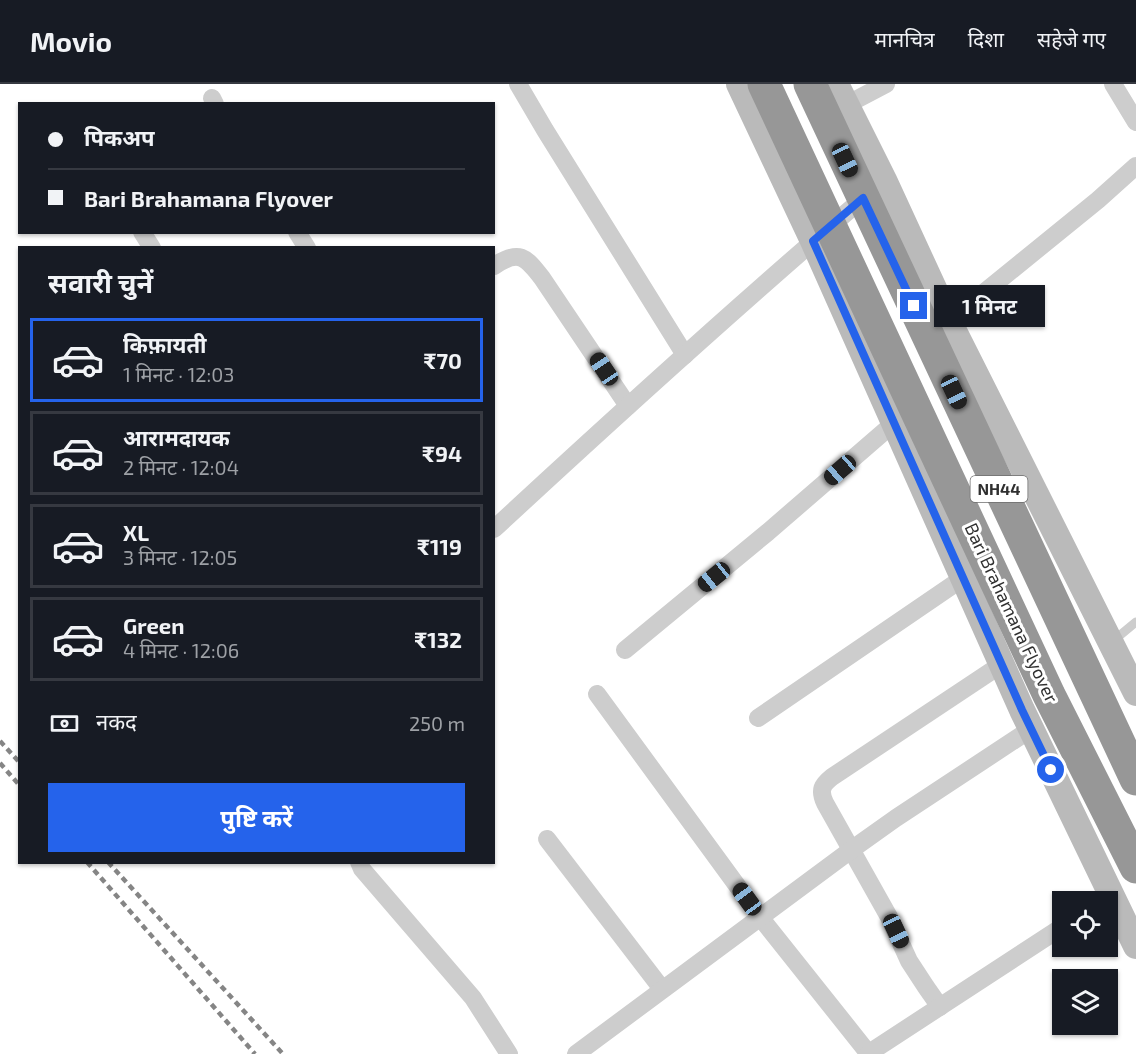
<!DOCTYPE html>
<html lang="hi">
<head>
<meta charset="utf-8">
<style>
  :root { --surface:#171b24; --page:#242831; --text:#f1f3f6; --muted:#9ea1a6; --line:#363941; --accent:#2563eb }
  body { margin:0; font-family:"Exo 2","Noto Sans Devanagari",sans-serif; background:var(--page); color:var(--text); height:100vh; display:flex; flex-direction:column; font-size:22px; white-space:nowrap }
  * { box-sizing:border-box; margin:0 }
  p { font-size:20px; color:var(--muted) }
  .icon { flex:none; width:33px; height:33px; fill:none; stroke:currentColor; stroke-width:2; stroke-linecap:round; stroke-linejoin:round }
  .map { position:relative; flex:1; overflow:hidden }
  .side { position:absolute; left:18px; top:162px; width:477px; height:618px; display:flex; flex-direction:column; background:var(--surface); border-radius:0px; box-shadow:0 2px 4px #0004 }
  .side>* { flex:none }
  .top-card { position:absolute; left:18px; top:18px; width:477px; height:132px; border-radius:0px; box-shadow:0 2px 4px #0004; display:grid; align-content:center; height:132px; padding:0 30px; background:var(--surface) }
  .buttons { position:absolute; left:1052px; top:807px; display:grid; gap:12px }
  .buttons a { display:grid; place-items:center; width:66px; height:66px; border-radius:0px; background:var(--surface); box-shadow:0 2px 4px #0004; font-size:30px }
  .end { position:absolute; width:27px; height:27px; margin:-14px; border:8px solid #2563eb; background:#fff; box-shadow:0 0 0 3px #fff }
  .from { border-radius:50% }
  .bubble { position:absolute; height:42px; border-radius:0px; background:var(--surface); box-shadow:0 2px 4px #0004; font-size:20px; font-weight:700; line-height:42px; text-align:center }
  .car { position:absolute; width:18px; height:36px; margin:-18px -9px; border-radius:8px; box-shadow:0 0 4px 2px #0007; background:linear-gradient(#222 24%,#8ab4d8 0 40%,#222 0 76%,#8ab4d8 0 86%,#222 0) }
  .top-card b { display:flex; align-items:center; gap:21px; height:57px; font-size:22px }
  .top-card b+b { border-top:2px solid var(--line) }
  .top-card i { width:15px; height:15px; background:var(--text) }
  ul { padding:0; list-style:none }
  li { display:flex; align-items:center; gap:18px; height:84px; margin:0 12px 9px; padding:0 18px; border:3px solid var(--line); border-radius:0px }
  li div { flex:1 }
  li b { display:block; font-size:22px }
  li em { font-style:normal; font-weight:700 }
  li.selected { border-color:var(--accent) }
  li>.icon { width:54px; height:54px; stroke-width:1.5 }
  h2 { padding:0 30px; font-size:27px; line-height:72px }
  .pay { display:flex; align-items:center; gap:15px; height:66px; padding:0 30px; font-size:22px }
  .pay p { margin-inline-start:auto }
  .button { display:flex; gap:12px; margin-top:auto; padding:12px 30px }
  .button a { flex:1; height:69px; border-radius:0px; background:var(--accent); color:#fff; font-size:24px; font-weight:700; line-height:69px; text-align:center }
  header { display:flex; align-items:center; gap:36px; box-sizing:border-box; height:84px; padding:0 30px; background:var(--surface); border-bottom:2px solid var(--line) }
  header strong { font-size:28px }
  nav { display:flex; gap:33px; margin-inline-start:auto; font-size:21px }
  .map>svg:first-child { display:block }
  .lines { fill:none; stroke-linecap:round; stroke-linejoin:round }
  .lane { stroke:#cdcdcd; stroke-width:9 }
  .street { stroke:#cdcdcd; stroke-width:18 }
  .secondary { stroke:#bababa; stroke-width:26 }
  .highway { stroke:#979797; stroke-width:33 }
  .rail { stroke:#858585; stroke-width:4.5; stroke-dasharray:6 4.5; stroke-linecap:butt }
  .route { stroke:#2563eb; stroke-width:8 }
  .labels { text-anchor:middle; stroke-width:6; stroke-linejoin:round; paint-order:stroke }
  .shield { fill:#fff; stroke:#6e6e6e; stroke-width:1.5 }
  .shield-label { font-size:16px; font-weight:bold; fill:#303030 }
  .street-label { font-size:18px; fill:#303030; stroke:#fff }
</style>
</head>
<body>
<header>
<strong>Movio</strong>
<nav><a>मानचित्र</a><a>दिशा</a><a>सहेजे गए</a></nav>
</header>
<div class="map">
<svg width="1136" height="970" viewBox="0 0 1136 970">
  <rect width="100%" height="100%" fill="#fff"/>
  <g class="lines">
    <!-- lane -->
    <polyline class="lane" points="1113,557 1136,538"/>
    <!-- street -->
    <g class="street">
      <polyline points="518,0 545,46 685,271"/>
      <polyline points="1113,0 1136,38"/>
      <polyline points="212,14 215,20"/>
      <polyline points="846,21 886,0"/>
      <polyline points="142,148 152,164"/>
      <polyline points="297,148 307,164"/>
      <path d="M494,182c25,-17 32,-9 48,12l86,128"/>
      <polyline points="949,237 1098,116 1136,82"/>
      <path d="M494,445c122,-113 247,-226 374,-335"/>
      <polyline points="625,566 768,448 894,339"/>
      <polyline points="597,610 760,833 869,970"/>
      <polyline points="758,634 963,494"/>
      <polyline points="547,755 662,905"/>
      <polyline points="359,778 362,785 473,914 509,970"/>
      <path d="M940,923l-14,-20 -17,-26 -20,-44 -64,-114c-6,-13 -3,-18 7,-26l170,-113"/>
      <polyline points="869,969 1062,843"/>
      <polyline points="576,970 851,766 896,734 1031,645"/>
    </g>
    <!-- secondary -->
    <g class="secondary">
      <polyline points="739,0 813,157 1022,626 1136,862"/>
      <polyline points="836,0 884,96 949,237 1136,609"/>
    </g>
    <!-- highway -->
    <g class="highway">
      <polyline points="764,0 1049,611 1136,783"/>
      <polyline points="810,0 1136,695"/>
    </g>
    <!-- rail -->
    <g class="rail">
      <polyline points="0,657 20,679"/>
      <polyline points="0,679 20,702"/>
      <polyline points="87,778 255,970"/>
      <polyline points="108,778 283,970"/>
    </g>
  </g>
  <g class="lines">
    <!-- route -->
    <polyline class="route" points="914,222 863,114 813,157 1022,626 1051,686"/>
  </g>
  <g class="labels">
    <!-- shield labels -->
    <rect class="shield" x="970.5" y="392" width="57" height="26" rx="4.5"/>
    <g class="shield-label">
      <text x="999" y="411">NH44</text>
    </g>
    <!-- street labels -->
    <g class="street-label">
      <text transform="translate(1011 529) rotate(65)" y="6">Bari Brahamana Flyover</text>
    </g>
  </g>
</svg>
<div class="buttons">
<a><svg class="icon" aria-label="locate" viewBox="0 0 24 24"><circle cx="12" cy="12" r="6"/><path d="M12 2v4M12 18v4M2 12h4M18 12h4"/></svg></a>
<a><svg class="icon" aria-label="layers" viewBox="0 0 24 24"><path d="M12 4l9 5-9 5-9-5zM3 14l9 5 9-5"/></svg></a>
</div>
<i class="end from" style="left:1051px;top:686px"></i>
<i class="end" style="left:914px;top:222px"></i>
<div class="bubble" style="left:934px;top:201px;width:111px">1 मिनट</div>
<i class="car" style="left:845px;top:76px;rotate:155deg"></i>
<i class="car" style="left:604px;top:285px;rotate:326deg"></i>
<i class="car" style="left:954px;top:308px;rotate:155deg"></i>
<i class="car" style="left:840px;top:386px;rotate:229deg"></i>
<i class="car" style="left:714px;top:493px;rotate:231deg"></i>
<i class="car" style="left:747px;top:815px;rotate:324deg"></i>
<i class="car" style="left:896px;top:847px;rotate:155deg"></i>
<div class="top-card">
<b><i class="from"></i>पिकअप</b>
<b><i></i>Bari Brahamana Flyover</b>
</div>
<section class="side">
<h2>सवारी चुनें</h2>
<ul>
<li class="selected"><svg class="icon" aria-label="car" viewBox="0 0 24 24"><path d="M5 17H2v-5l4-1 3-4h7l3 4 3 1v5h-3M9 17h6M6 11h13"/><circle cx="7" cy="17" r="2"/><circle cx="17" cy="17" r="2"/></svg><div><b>किफ़ायती</b><p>1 मिनट · 12:03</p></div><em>₹70</em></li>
<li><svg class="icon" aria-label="car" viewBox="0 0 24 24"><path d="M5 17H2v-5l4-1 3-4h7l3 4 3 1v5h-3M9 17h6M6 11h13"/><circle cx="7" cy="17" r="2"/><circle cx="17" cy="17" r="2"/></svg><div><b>आरामदायक</b><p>2 मिनट · 12:04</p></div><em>₹94</em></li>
<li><svg class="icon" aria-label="car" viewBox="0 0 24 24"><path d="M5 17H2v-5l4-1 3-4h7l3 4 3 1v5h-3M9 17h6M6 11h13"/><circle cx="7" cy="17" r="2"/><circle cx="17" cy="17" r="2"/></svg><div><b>XL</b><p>3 मिनट · 12:05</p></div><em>₹119</em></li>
<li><svg class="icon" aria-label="car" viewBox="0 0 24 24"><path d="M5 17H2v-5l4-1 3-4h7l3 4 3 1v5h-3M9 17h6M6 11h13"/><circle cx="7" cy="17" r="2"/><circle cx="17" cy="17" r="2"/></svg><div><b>Green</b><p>4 मिनट · 12:06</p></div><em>₹132</em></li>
</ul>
<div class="pay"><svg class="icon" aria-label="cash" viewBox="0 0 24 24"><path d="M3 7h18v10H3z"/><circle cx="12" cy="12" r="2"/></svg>नकद<p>250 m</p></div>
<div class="button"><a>पुष्टि करें</a></div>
</section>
</div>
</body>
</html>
